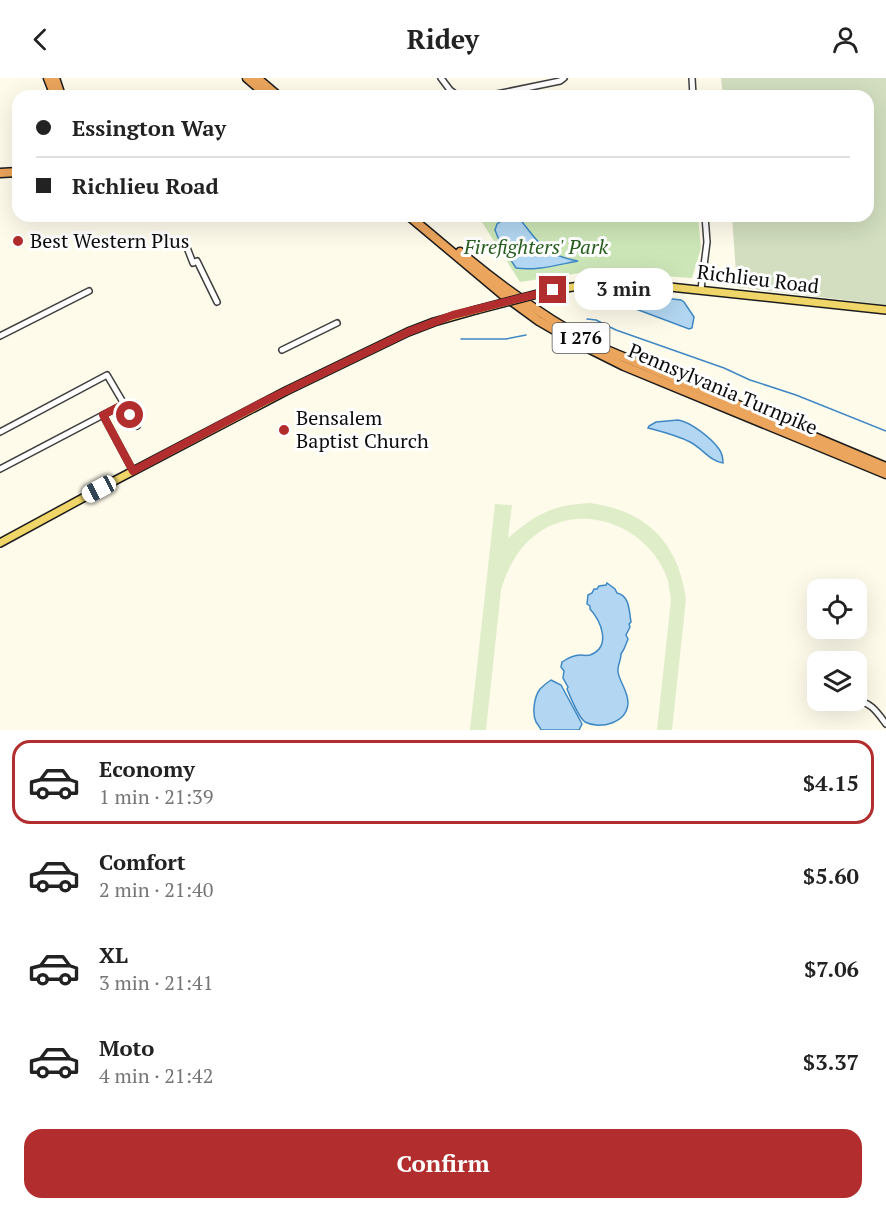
<!DOCTYPE html>
<html lang="en">
<head>
<meta charset="utf-8">
<style>
  :root { --surface:#fff; --page:#f2f2f2; --text:#222; --muted:#767676; --line:#e0e0e0; --accent:#b22d2d }
  body { margin:0; font-family:"PT Serif",serif; background:var(--page); color:var(--text); height:100vh; display:flex; flex-direction:column; font-size:22px; white-space:nowrap }
  * { box-sizing:border-box; margin:0 }
  p { font-size:20px; color:var(--muted) }
  .icon { flex:none; width:33px; height:33px; fill:none; stroke:currentColor; stroke-width:2; stroke-linecap:round; stroke-linejoin:round }
  .map { position:relative; height:652px; overflow:hidden }
  .panel { display:flex; flex-direction:column; background:var(--surface); flex:1 }
  .panel>* { flex:none }
  .guide { position:absolute; left:12px; top:12px; width:862px; height:132px; border-radius:18px; box-shadow:0 6px 24px #0002; display:grid; align-content:center; height:132px; padding:0 24px; background:var(--surface) }
  .fabs { position:absolute; left:807px; top:501px; display:grid; gap:12px }
  .fabs a { display:grid; place-items:center; width:60px; height:60px; border-radius:12px; background:var(--surface); box-shadow:0 6px 24px #0002; font-size:30px }
  .end { position:absolute; width:27px; height:27px; margin:-14px; border:8px solid #b22d2d; background:#fff; box-shadow:0 0 0 3px #fff }
  .from { border-radius:50% }
  .bubble { position:absolute; height:42px; border-radius:18px; background:var(--surface); box-shadow:0 6px 24px #0002; font-size:20px; font-weight:700; line-height:42px; text-align:center }
  .car { position:absolute; width:18px; height:36px; margin:-18px -9px; border-radius:8px; box-shadow:0 0 4px 2px #0007; background:linear-gradient(#fff 24%,#345 0 40%,#fff 0 76%,#345 0 86%,#fff 0) }
  .guide b { display:flex; align-items:center; gap:21px; height:57px; font-size:22px }
  .guide b+b { border-top:2px solid var(--line) }
  .guide i { width:15px; height:15px; background:var(--text) }
  ul { padding:10px 0 0; list-style:none }
  li { display:flex; align-items:center; gap:18px; height:84px; margin:0 12px 9px; padding:0 12px; border:3px solid transparent; border-radius:18px }
  li div { flex:1 }
  li b { display:block; font-size:22px }
  li em { font-style:normal; font-weight:700 }
  li.current { border-color:var(--accent) }
  li>.icon { width:54px; height:54px; stroke-width:1.5 }
  .action { display:flex; gap:12px; margin-top:auto; padding:12px 24px }
  .action a { flex:1; height:69px; border-radius:18px; background:var(--accent); color:#fff; font-size:24px; font-weight:700; line-height:69px; text-align:center }
  header { display:flex; justify-content:space-between; align-items:center; height:78px; padding:0 24px; background:var(--surface); font-size:27px; font-weight:700 }
  .map>svg:first-child { display:block }
  .green { fill:#cde6b8 }
  .cemetery { fill:#d2debf }
  .pitch { fill:#dfedc9 }
  .water { fill:#b3d7f2; stroke:#3f88c4; stroke-width:1.5 }
  .lines { fill:none; stroke-linecap:round; stroke-linejoin:round }
  .stream { stroke:#3f88c4; stroke-width:1.5 }
  .minor-casing { stroke:#3f3f3f; stroke-width:8 }
  .major-casing { stroke:#1d1d1d; stroke-width:10 }
  .highway-casing { stroke:#1d1d1d; stroke-width:11 }
  .minor { stroke:#fff; stroke-width:5 }
  .major { stroke:#f0d669; stroke-width:7 }
  .highway { stroke:#eba55c; stroke-width:8 }
  .major-bridge-casing { stroke:#1d1d1d; stroke-width:10; stroke-linecap:butt }
  .major-bridge { stroke:#f0d669; stroke-width:7 }
  .route { stroke:#b22d2d; stroke-width:8 }
  .poi-dot { fill:#b22d2d; stroke:#fff; stroke-width:2 }
  .labels { text-anchor:middle; stroke-width:6; stroke-linejoin:round; paint-order:stroke }
  .shield { fill:#fff; stroke:#555; stroke-width:1.5 }
  .shield-label { font-size:18px; font-weight:bold; fill:#0c0c0c }
  .poi-label { font-size:20px; fill:#0c0c0c; stroke:#fff; text-anchor:start }
  .park-label { font-size:20px; font-style:italic; fill:#2a5f21; stroke:#fff }
  .street-label { font-size:20px; fill:#0c0c0c; stroke:#fff }
</style>
</head>
<body>
<header><svg class="icon" aria-label="back" viewBox="0 0 24 24"><path d="M15 5l-7 7 7 7"/></svg>Ridey<svg class="icon" aria-label="person" viewBox="0 0 24 24"><circle cx="12" cy="8" r="4"/><path d="M4 21q1-7 8-7t8 7"/></svg></header>
<div class="map">
<svg width="886" height="652" viewBox="0 0 886 652">
  <rect width="100%" height="100%" fill="#fefbeb"/>
  <!-- green -->
  <polygon class="green" points="478,138 698,138 701,170 692,200 593,193 520,204"/>
  <!-- cemetery -->
  <polygon class="cemetery" points="721,0 886,0 886,227 737,209 732,138 868,138 868,18 723,18"/>
  <!-- pitch -->
  <path class="pitch" d="M590,425c57,8 88,39 96,96l-14,131h-15l14,-130c-1,-6 -2,-13 -3,-19 -17,-53 -83,-81 -130,-48 -19,13 -31,36 -37,57l-15,140h-16l25,-226 17,1 -4,33c28,-24 44,-33 82,-35z"/>
  <!-- water -->
  <g class="water">
    <path d="M509,138l9,1c22,26 23,37 60,44 -21,4 -42,10 -62,7l-15,-23 -6,-15 2,-6z"/>
    <polygon points="647,218 681,222 684,224 694,239 692,250 689,251 620,225 615,222 617,219"/>
    <path d="M678,342c13,2 33,18 41,29 3,4 4,8 4,14 -12,-1 -21,-15 -33,-21 -14,-7 -27,-10 -42,-14l1,-2 7,-4z"/>
    <path d="M607,505l8,6 2,4c13,3 12,18 14,29l-2,2 1,3 -4,8 2,4 -4,10 -3,5c0,7 -4,12 -3,18 2,11 10,19 10,31 -1,20 -28,27 -43,19 -7,-5 -14,-24 -18,-33l1,-2 -5,-9 1,-7 -3,-4 1,-5c6,-4 11,-7 18,-7 4,0 6,1 10,0 22,-8 11,-34 0,-46v-3l-3,-2 1,-9 4,-2 2,-4h3l2,-3 7,-1z"/>
    <path d="M551,602l10,5 21,39 -3,6h-38c-1,-3 -3,-5 -5,-8 -4,-9 -2,-25 4,-33 3,-3 8,-7 11,-9z"/>
  </g>
  <g class="lines">
    <!-- stream -->
    <g class="stream">
      <polyline points="587,241 596,242 616,252 724,290 750,302 796,317 886,353"/>
      <polyline points="461,261 506,261 526,257"/>
    </g>
    <defs>
      <g id="minor">
        <polyline points="441,0 450,12 458,18"/>
        <polyline points="692,0 693,18"/>
        <polyline points="487,18 560,3 564,0"/>
        <polyline points="186,167 193,185 197,183 217,224"/>
        <polyline points="701,211 707,164 705,138"/>
        <polyline points="0,258 89,213"/>
        <polyline points="282,272 337,245"/>
        <polyline points="103,337 133,393"/>
        <polyline points="0,354 107,297 137,348"/>
        <polyline points="0,391 124,326"/>
        <path d="M855,622c16,2 22,12 31,24"/>
      </g>
      <g id="major">
        <polyline points="553,212 599,205 632,205 886,232"/>
        <polyline points="0,465 116,402 286,313 408,254 434,244 476,232"/>
      </g>
      <g id="highway">
        <polyline points="48,0 55,18"/>
        <polyline points="55,0 61,18"/>
        <polyline points="247,0 268,18"/>
        <polyline points="257,0 278,18"/>
        <polyline points="0,95 18,94"/>
        <polyline points="409,138 502,216 539,243 572,262 624,288 886,396"/>
        <path d="M460,174c43,36 87,68 137,94l289,121"/>
      </g>
    </defs>
    <!-- minor casing -->
    <use href="#minor" class="minor-casing"/>
    <!-- major casing -->
    <use href="#major" class="major-casing"/>
    <!-- highway casing -->
    <use href="#highway" class="highway-casing"/>
    <!-- minor -->
    <use href="#minor" class="minor"/>
    <!-- major -->
    <use href="#major" class="major"/>
    <!-- highway -->
    <use href="#highway" class="highway"/>
    <defs>
      <polyline id="major-bridge" points="476,232 553,212"/>
    </defs>
    <!-- major-bridge casing -->
    <use href="#major-bridge" class="major-bridge-casing"/>
    <!-- major-bridge -->
    <use href="#major-bridge" class="major-bridge"/>
  </g>
  <g class="lines">
    <!-- route -->
    <polyline class="route" points="130,337 124,326 103,337 133,393 263,324 408,254 453,237 553,212"/>
  </g>
  <!-- markers -->
  <g class="poi-dot">
    <circle cx="18" cy="163" r="6"/>
    <circle cx="284" cy="352" r="6"/>
  </g>
  <g class="labels">
    <!-- shield labels -->
    <rect class="shield" x="552.5" y="245" width="57" height="30" rx="4.5"/>
    <g class="shield-label">
      <text x="581" y="266">I 276</text>
    </g>
    <!-- poi labels -->
    <g class="poi-label">
      <text x="30" y="170">Best Western Plus</text>
      <text x="296" y="347">Bensalem<tspan x="296" dy="23">Baptist Church</tspan></text>
    </g>
    <!-- park labels -->
    <g class="park-label">
      <text x="536" y="176">Firefighters' Park</text>
    </g>
    <!-- street labels -->
    <g class="street-label">
      <text transform="translate(758 201) rotate(7)" y="7">Richlieu Road</text>
      <text transform="translate(723 311) rotate(23)" y="7">Pennsylvania Turnpike</text>
    </g>
  </g>
</svg>
<div class="fabs">
<a><svg class="icon" aria-label="locate" viewBox="0 0 24 24"><circle cx="12" cy="12" r="6"/><path d="M12 2v4M12 18v4M2 12h4M18 12h4"/></svg></a>
<a><svg class="icon" aria-label="layers" viewBox="0 0 24 24"><path d="M12 4l9 5-9 5-9-5zM3 14l9 5 9-5"/></svg></a>
</div>
<i class="end from" style="left:130px;top:337px"></i>
<i class="end" style="left:553px;top:212px"></i>
<div class="bubble" style="left:574px;top:190px;width:99px">3 min</div>
<i class="car" style="left:99px;top:411px;rotate:242deg"></i>
<div class="guide">
<b><i class="from"></i>Essington Way</b>
<b><i></i>Richlieu Road</b>
</div>
</div>
<section class="panel">
<ul>
<li class="current"><svg class="icon" aria-label="car" viewBox="0 0 24 24"><path d="M5 17H2v-5l4-1 3-4h7l3 4 3 1v5h-3M9 17h6M6 11h13"/><circle cx="7" cy="17" r="2"/><circle cx="17" cy="17" r="2"/></svg><div><b>Economy</b><p>1 min · 21:39</p></div><em>$4.15</em></li>
<li><svg class="icon" aria-label="car" viewBox="0 0 24 24"><path d="M5 17H2v-5l4-1 3-4h7l3 4 3 1v5h-3M9 17h6M6 11h13"/><circle cx="7" cy="17" r="2"/><circle cx="17" cy="17" r="2"/></svg><div><b>Comfort</b><p>2 min · 21:40</p></div><em>$5.60</em></li>
<li><svg class="icon" aria-label="car" viewBox="0 0 24 24"><path d="M5 17H2v-5l4-1 3-4h7l3 4 3 1v5h-3M9 17h6M6 11h13"/><circle cx="7" cy="17" r="2"/><circle cx="17" cy="17" r="2"/></svg><div><b>XL</b><p>3 min · 21:41</p></div><em>$7.06</em></li>
<li><svg class="icon" aria-label="car" viewBox="0 0 24 24"><path d="M5 17H2v-5l4-1 3-4h7l3 4 3 1v5h-3M9 17h6M6 11h13"/><circle cx="7" cy="17" r="2"/><circle cx="17" cy="17" r="2"/></svg><div><b>Moto</b><p>4 min · 21:42</p></div><em>$3.37</em></li>
</ul>
<div class="action"><a>Confirm</a></div>
</section>
</body>
</html>
